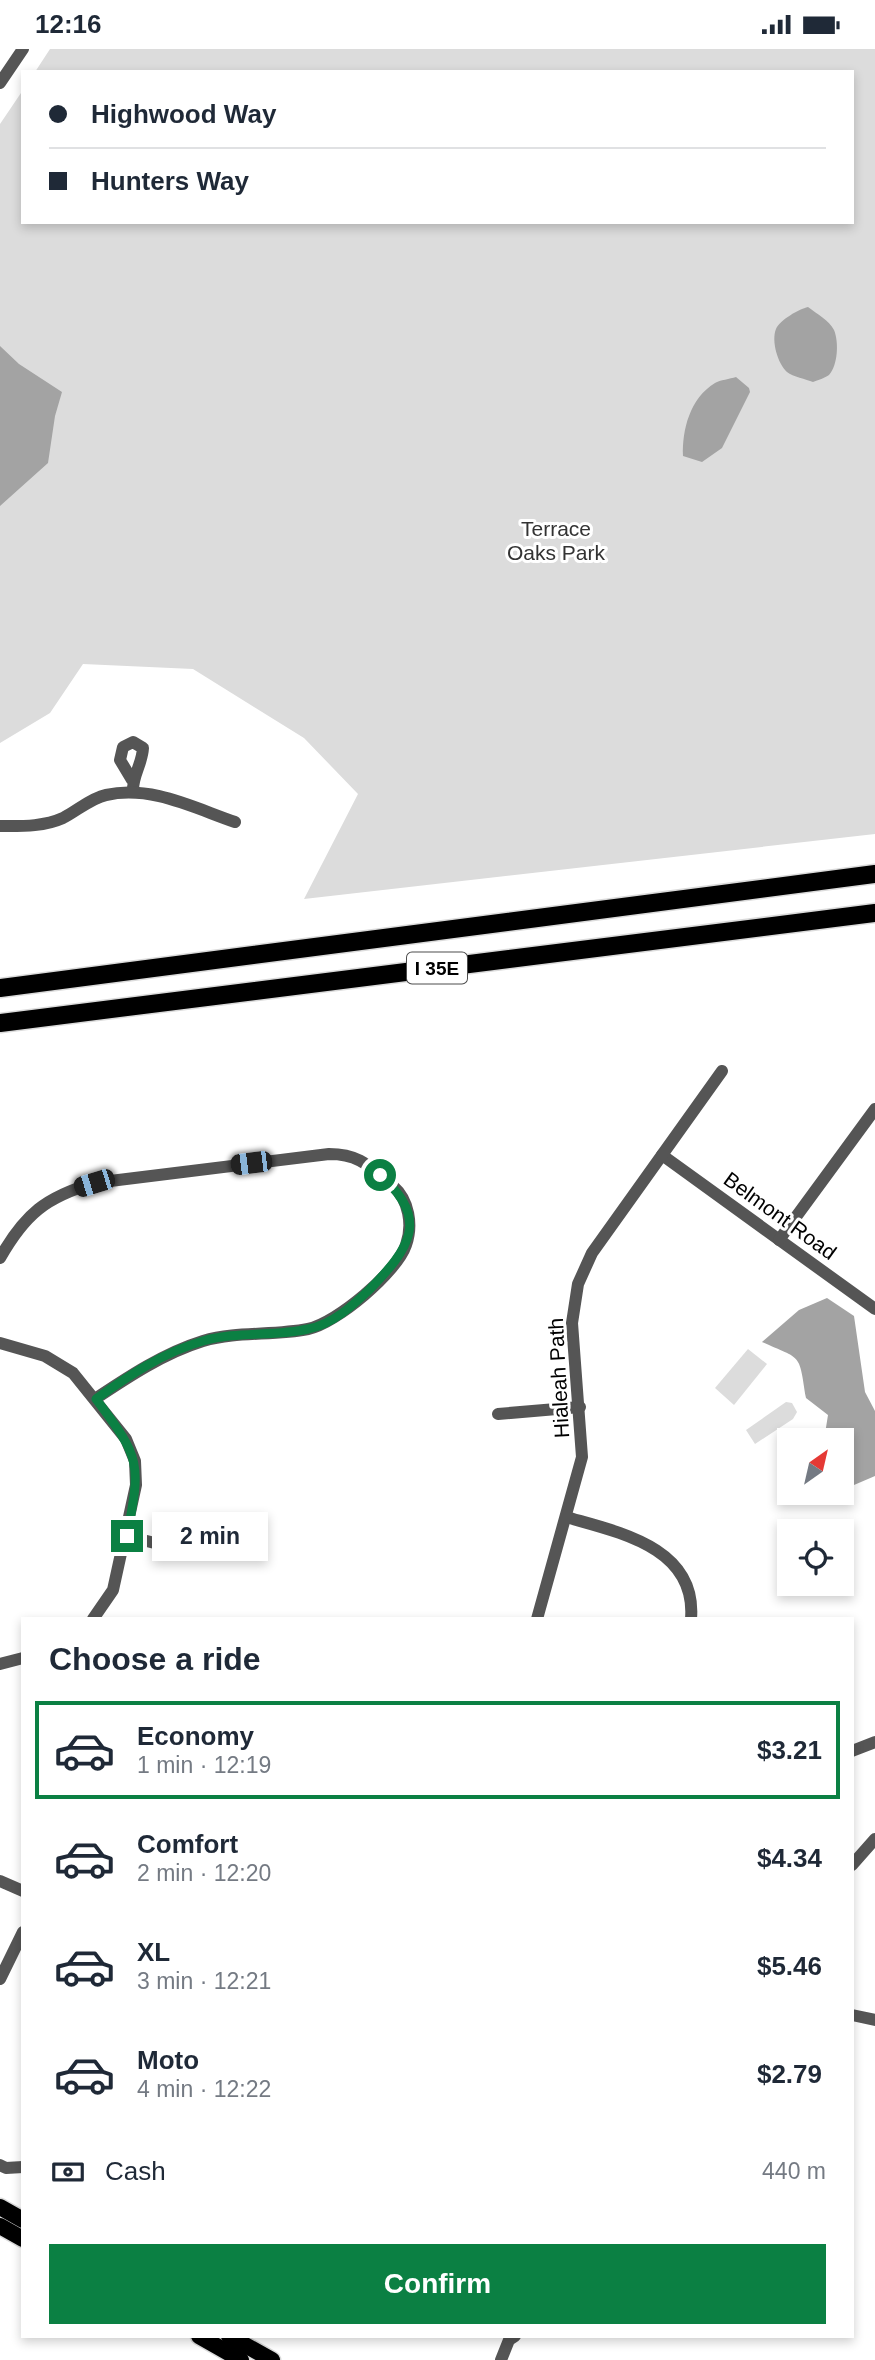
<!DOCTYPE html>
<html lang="en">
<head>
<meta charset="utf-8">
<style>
  :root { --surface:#fff; --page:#f2f2f3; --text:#1f2937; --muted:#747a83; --line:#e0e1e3; --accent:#0b8043 }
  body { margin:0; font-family:Helvetica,sans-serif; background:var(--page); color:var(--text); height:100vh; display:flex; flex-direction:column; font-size:26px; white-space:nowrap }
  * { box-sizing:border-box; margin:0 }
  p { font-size:23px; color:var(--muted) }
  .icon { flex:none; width:38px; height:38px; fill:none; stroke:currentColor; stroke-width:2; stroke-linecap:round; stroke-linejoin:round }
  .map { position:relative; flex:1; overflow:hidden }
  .details { position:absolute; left:21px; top:1568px; width:833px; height:721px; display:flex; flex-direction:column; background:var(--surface); border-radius:0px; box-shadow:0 4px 10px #0003 }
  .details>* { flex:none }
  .hud { position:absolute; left:21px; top:21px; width:833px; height:154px; border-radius:0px; box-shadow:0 4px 10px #0003; display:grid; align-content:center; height:154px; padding:0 28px; background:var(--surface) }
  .needle { width:46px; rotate:34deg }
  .tools { position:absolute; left:777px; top:1379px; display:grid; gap:14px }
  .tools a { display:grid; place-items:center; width:77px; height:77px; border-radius:0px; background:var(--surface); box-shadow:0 4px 10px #0003; font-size:35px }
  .end { position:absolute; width:32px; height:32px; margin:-16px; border:9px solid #0b8043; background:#fff; box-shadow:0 0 0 4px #fff }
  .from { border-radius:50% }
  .bubble { position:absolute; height:49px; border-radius:0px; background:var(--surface); box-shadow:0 4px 10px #0003; font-size:23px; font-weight:700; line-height:49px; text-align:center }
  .car { position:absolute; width:21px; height:42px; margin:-21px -10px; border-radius:9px; box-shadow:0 0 5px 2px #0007; background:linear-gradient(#222 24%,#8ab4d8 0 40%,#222 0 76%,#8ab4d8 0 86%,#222 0) }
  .hud b { display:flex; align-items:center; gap:24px; height:66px; font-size:26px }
  .hud b+b { border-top:2px solid var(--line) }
  .hud i { width:18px; height:18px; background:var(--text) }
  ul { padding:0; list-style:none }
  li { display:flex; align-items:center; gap:21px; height:98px; margin:0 14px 10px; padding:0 14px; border:4px solid transparent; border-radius:0px }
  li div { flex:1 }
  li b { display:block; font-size:26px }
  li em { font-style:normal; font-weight:700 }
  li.active { border-color:var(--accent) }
  li>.icon { width:63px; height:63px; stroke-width:1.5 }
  h2 { padding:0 28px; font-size:32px; line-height:84px }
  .pay { display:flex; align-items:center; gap:18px; height:77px; padding:0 28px; font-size:26px }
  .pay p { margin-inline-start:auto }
  .button { display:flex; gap:14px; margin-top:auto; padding:14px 28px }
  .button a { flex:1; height:80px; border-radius:0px; background:var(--accent); color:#fff; font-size:28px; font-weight:700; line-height:80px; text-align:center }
  .status { display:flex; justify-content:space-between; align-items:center; height:49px; padding:0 35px; background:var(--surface); direction:ltr }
  .status svg { height:19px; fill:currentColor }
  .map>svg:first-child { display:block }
  .green { fill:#dcdcdc }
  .water { fill:#a3a3a3 }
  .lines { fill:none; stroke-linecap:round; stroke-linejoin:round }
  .major-casing { stroke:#dbdbdb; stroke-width:19 }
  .highway-casing { stroke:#dbdbdb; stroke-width:21 }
  .minor { stroke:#555; stroke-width:12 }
  .major { stroke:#000; stroke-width:16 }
  .highway { stroke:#000; stroke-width:18 }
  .route { stroke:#0b8043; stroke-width:9 }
  .labels { text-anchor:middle; stroke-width:6; stroke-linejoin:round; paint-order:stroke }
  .shield { fill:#fff; stroke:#4c4c4c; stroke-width:2 }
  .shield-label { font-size:19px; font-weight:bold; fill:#000 }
  .park-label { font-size:21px; fill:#333; stroke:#fff }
  .street-label { font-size:21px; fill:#000; stroke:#fff }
</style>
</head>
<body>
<div class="status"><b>12:16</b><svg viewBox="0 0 49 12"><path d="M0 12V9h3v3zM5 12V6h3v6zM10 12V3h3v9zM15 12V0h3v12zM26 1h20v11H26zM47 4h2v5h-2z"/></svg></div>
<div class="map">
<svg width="875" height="2311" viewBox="0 0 875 2311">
  <rect width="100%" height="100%" fill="#fff"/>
  <!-- green -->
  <g class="green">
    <polygon points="50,0 875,0 875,785 304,850 358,745 304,689 193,620 83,615 50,664 0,694 0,75 23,41 23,173 852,173 852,23 35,23"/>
    <polygon points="748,1300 767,1315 734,1356 715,1339"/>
    <polygon points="786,1353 792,1354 797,1363 793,1370 755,1395 746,1381"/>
  </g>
  <!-- water -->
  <g class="water">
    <path d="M808,258c9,7 21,13 26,23 5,12 4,35 -5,45 -4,3 -11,5 -16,7 -7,-3 -20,-5 -26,-10 -9,-8 -16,-31 -11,-43 4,-9 23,-20 32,-22z"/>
    <polygon points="0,297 19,315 62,343 55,367 48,414 0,457"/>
    <path d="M736,328l13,11 1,4 -28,56 -20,14 -19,-6c-1,-26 7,-58 32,-73 5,-3 15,-4 21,-6z"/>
    <path d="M827,1249l27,18 11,76 10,19v65l-21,9 -12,-6v-39h-18l4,-25 -22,-17c-7,-46 -4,-38 -44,-56l37,-32z"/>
  </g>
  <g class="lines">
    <defs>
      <g id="major">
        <polyline points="0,2158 23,2171"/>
        <polyline points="0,2177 23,2190"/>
        <polyline points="199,2287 241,2311"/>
        <polyline points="229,2287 272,2311"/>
      </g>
      <g id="highway">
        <polyline points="0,939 875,825"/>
        <polyline points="0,974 875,864"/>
      </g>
    </defs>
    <!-- major casing -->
    <use href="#major" class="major-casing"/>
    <!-- highway casing -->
    <use href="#highway" class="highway-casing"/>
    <!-- minor -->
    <g class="minor">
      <polyline points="0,34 23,0"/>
      <path d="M132,731l-12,-20 3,-13 10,-5 10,6c-1,17 -11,28 -10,44"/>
      <path d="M0,777c21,0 43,1 63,-8 14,-7 28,-20 43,-23 45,-10 88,13 129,27"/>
      <polyline points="662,1106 875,1260"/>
      <polyline points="779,1191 875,1060"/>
      <path d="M0,1209c25,-44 46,-61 94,-75l235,-29c31,0 41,13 64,32 16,14 20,39 13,59 -9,27 -69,78 -98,84 -35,7 -71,2 -105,12 -39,12 -75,36 -108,58"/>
      <polyline points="0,1294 45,1307 73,1324 126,1390 135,1412 136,1436 113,1541 93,1570"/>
      <polyline points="498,1365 580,1358"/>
      <path d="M566,1468c52,15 131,30 125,102"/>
      <polyline points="127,1487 194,1504 208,1499"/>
      <polyline points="537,1570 582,1408 572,1274 578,1235 592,1204 722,1022"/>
      <polyline points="0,1615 23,1609"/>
      <polyline points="852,1702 875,1693"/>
      <polyline points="852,1816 875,1790"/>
      <polyline points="0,1832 23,1842"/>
      <polyline points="0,1930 23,1883"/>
      <polyline points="852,1966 875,1971"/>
      <polyline points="0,2116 6,2119 23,2118"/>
      <polyline points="501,2311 509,2291 515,2287"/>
    </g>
    <!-- major -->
    <use href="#major" class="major"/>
    <!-- highway -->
    <use href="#highway" class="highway"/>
  </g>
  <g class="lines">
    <!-- route -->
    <path class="route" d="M127,1487c14,-73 14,-77 -31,-137 32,-23 68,-47 107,-58 34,-10 71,-4 105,-12 25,-5 44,-23 62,-40 39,-40 61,-70 10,-114"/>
  </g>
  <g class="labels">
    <!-- shield labels -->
    <rect class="shield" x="407" y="903.5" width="60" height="31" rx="5"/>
    <g class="shield-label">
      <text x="437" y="926">I 35E</text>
    </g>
    <!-- park labels -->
    <g class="park-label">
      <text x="556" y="487">Terrace<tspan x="556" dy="24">Oaks Park</tspan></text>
    </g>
    <!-- street labels -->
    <g class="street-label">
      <text transform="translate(780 1167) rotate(36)" y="7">Belmont Road</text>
      <text transform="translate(559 1329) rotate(-93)" y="7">Hialeah Path</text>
    </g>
  </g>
</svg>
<div class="tools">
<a><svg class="needle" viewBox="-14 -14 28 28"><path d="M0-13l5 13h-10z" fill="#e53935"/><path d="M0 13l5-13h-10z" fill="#747a83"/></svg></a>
<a><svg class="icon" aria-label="locate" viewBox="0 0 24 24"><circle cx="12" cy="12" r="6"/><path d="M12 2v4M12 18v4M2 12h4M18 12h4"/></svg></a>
</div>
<i class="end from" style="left:380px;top:1126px"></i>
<i class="end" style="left:127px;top:1487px"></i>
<div class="bubble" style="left:152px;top:1463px;width:116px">2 min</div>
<i class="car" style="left:251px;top:1114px;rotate:263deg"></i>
<i class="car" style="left:94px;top:1134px;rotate:253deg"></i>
<div class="hud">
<b><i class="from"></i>Highwood Way</b>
<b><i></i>Hunters Way</b>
</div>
<section class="details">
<h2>Choose a ride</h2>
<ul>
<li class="active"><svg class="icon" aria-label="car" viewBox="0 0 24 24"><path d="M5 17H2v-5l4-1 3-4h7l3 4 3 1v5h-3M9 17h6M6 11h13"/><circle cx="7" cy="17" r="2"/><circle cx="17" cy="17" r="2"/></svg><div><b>Economy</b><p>1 min · 12:19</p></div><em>$3.21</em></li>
<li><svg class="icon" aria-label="car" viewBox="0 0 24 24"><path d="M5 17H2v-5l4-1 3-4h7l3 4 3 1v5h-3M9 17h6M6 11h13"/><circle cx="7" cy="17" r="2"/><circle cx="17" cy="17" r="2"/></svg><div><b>Comfort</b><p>2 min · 12:20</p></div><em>$4.34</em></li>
<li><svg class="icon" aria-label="car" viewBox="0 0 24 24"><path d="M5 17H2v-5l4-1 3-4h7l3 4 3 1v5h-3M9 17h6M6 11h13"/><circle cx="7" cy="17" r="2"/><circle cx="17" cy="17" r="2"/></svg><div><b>XL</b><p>3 min · 12:21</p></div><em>$5.46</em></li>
<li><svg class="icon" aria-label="car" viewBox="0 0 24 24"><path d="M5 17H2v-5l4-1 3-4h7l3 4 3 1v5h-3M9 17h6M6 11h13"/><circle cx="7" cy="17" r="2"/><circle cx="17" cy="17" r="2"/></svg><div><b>Moto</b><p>4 min · 12:22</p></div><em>$2.79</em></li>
</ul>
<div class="pay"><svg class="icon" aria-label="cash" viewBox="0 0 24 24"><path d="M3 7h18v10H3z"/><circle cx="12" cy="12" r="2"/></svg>Cash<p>440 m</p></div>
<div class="button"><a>Confirm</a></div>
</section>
</div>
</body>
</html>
